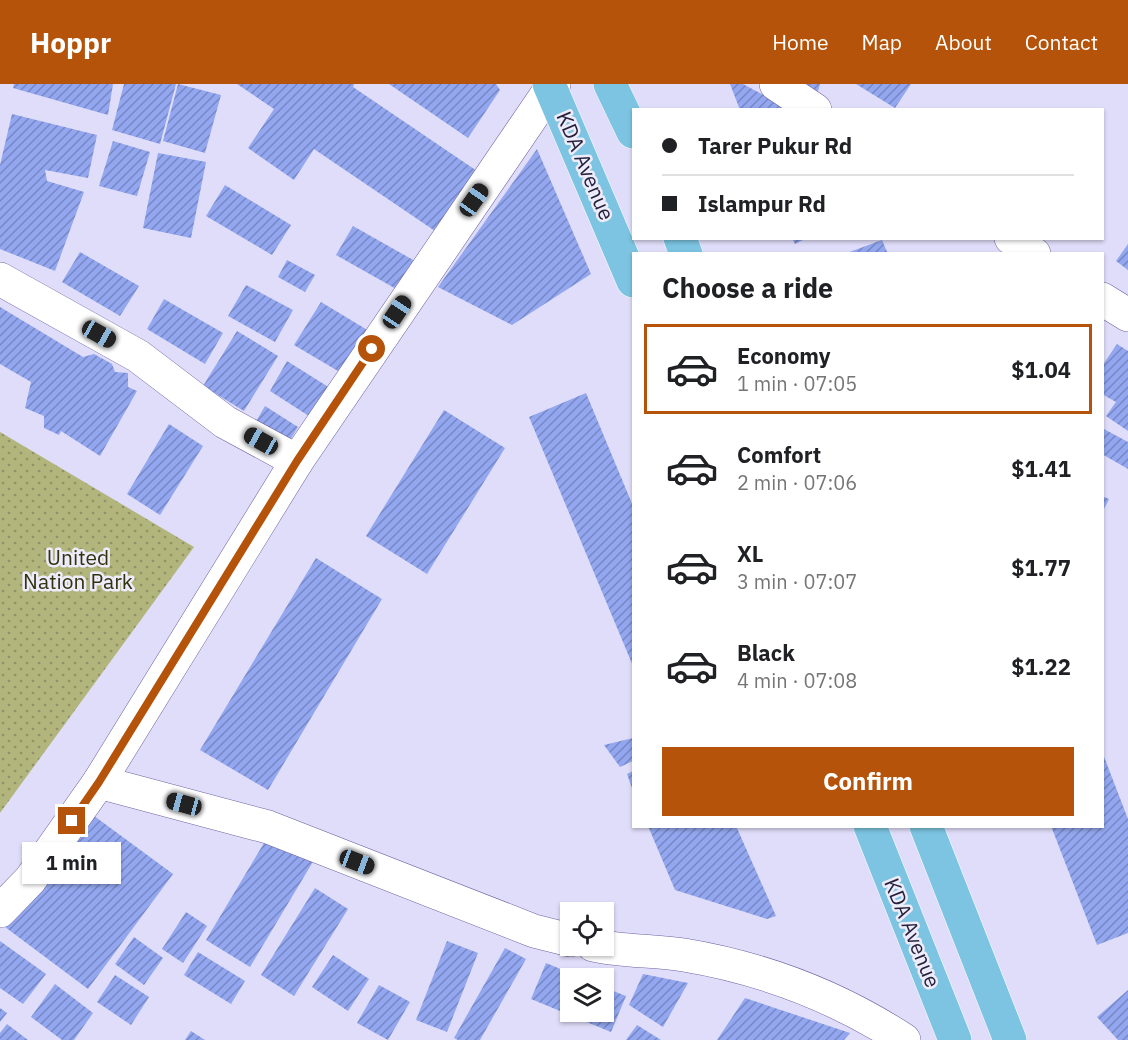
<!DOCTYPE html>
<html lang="en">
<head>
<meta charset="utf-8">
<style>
  :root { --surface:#fff; --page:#f6f6f6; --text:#202124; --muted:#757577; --line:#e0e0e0; --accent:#b45309 }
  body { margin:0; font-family:"IBM Plex Sans",sans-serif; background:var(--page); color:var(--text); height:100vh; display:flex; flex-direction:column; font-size:22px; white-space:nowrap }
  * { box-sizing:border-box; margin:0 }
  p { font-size:20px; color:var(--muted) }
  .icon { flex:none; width:33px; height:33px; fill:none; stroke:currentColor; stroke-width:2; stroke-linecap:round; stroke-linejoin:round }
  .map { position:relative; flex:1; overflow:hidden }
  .side { position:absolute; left:632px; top:168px; width:472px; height:576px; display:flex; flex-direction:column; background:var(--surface); border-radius:0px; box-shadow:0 2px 4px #0004 }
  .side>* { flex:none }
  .guide { position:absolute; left:632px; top:24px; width:472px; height:132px; border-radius:0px; box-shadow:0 2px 4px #0004; display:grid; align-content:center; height:132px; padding:0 30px; background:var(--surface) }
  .fabs { position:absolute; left:560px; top:818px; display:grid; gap:12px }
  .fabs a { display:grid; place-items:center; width:54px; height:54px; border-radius:0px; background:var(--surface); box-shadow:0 2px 4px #0004; font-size:30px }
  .end { position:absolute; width:27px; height:27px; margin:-14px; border:8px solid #b45309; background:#fff; box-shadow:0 0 0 3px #fff }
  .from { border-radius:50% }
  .bubble { position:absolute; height:42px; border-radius:0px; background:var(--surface); box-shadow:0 2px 4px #0004; font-size:20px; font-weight:800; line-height:42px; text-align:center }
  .car { position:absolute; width:18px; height:36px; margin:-18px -9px; border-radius:8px; box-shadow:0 0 4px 2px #0007; background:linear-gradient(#222 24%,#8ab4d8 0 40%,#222 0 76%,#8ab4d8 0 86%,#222 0) }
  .guide b { display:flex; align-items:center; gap:21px; height:57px; font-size:22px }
  .guide b+b { border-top:2px solid var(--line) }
  .guide i { width:15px; height:15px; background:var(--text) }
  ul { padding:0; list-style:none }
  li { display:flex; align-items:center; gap:18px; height:90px; margin:0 12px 9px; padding:0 18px; border:3px solid transparent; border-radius:0px }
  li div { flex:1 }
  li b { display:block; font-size:22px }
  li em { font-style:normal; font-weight:800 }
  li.active { border-color:var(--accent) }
  li>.icon { width:54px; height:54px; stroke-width:1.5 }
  h2 { padding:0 30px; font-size:27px; line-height:72px }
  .button { display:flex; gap:12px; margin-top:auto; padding:12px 30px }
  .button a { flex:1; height:69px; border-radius:0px; background:var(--accent); color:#fff; font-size:24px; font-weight:800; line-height:69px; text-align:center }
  header { display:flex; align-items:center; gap:36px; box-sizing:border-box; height:84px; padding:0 30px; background:var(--accent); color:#fff }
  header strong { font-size:28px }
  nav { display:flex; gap:33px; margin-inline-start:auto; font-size:21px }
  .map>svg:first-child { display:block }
  .park { fill:url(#park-dots) }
  .building { fill:url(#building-hatch) }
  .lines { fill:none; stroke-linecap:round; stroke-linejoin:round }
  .minor-casing { stroke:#6e62a2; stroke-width:34 }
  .major-casing { stroke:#fff; stroke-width:34 }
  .minor { stroke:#fff; stroke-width:33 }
  .major { stroke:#7cc4e1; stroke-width:33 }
  .route { stroke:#b45309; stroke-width:8 }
  .labels { text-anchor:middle; stroke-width:5; stroke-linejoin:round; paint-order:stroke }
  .street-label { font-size:21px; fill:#241f39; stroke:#eeecfb }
  .park-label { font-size:21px; fill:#32330e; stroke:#eeecfb }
</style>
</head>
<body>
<header>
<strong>Hoppr</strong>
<nav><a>Home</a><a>Map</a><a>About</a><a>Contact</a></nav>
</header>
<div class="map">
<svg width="1128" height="956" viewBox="0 0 1128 956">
  <defs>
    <pattern id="park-dots" width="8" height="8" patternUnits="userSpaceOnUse" patternTransform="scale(1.5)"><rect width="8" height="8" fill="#b2b67c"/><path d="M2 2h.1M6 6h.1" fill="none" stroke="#919367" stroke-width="1.8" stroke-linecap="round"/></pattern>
    <pattern id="building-hatch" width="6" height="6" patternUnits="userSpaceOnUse" patternTransform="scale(1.5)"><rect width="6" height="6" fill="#92a7ef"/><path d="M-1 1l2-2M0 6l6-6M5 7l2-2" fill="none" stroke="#7787c3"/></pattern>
  </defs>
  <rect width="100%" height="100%" fill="#e0ddfa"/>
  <!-- park -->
  <polygon class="park" points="0,348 194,463 0,729"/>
  <!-- building -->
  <g class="building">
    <polygon points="14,0 113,0 108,31 13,4"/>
    <polygon points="124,0 176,0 160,60 112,46"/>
    <polygon points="178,0 221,11 205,69 163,57"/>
    <polygon points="237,0 354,0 353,3 477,87 435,147 314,65 294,96 248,64 274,25"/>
    <polygon points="389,0 496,0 500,6 468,54"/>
    <polygon points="730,0 743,0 792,26 740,26"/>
    <polygon points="802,0 820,0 817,11"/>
    <polygon points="856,0 911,0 895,24"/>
    <polygon points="12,30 97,51 88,94 45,86 47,97 84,108 55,187 0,165 0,81"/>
    <polygon points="113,57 150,68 137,112 99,102"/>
    <polygon points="537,65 591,190 512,241 438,203"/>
    <polygon points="158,69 206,78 191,154 143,144"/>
    <polygon points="225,101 291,141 272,171 206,132"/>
    <polygon points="353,142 422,181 405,210 336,171"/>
    <polygon points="792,154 807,154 795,160"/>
    <polygon points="882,156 888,170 847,170 847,169"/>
    <polygon points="1128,160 1128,186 1116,177"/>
    <polygon points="80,168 139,202 120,232 62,198"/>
    <polygon points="287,176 315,191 305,208 278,193"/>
    <polygon points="246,201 293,226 275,258 228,232"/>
    <polygon points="164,215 223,249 205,280 147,245"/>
    <polygon points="321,218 369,247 343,290 294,261"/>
    <polygon points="0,223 83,273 94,270 112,280 115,288 128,289 128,303 137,307 100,372 61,347 59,351 44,344 44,332 25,324 31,298 0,280"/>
    <polygon points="237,247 278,272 244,327 203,302"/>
    <polygon points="1117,260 1128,267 1128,347 1106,332 1116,318 1102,310 1102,282"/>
    <polygon points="287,277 330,304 312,334 270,307"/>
    <polygon points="586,309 633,422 633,582 529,333"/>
    <polygon points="265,322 298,343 287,361 254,341"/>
    <polygon points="444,326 505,364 427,490 366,452"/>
    <polygon points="169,340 203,362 160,431 127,410"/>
    <polygon points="1102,344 1128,358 1128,385 1102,370"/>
    <polygon points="1102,412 1109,415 1102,429"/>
    <polygon points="316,474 382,515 268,706 200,666"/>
    <polygon points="633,654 633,677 620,683 604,661"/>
    <polygon points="1103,670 1128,735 1128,849 1097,861 1051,742 1102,742"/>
    <polygon points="633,687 633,707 627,690"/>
    <polygon points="86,726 173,790 88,905 1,840"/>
    <polygon points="648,742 736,742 776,832 767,835 675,806"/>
    <polygon points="270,749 314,776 250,883 206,856"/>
    <polygon points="315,804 348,825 294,912 261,891"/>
    <polygon points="186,828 207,842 183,879 162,865"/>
    <polygon points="134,853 163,874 144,901 115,880"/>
    <polygon points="0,857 46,890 23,920 0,904"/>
    <polygon points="447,857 478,869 447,948 416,936"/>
    <polygon points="505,864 526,875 480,956 458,956 454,954"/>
    <polygon points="198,868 245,897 231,920 184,891"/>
    <polygon points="333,871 369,895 348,927 312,903"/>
    <polygon points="546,879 582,894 570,894 570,927 603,927 603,903 626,912 611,948 531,915"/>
    <polygon points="643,890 688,899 663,943 629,921"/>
    <polygon points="115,891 149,913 131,941 97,918"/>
    <polygon points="55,900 93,929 74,956 62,956 31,933"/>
    <polygon points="379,901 410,918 388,956 357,939"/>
    <polygon points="1128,906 1128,956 1118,956 1097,933"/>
    <polygon points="745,914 850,949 844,956 717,956"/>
    <polygon points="0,924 7,929 0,938"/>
    <polygon points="7,940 28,956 0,956 0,949"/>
    <polygon points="637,941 661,956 626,956"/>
    <polygon points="191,947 205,956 185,956"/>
  </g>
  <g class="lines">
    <defs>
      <g id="minor">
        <polyline points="776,0 815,26"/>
        <polyline points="1011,154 1034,170"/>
        <polyline points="0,195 138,272 225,338 297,377"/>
        <polyline points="1102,215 1128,231"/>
        <polyline points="99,698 268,743 534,847 570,856"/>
        <polyline points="0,827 30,796 99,698 297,377 554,0"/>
        <path d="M593,861c30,7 61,5 91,10 78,13 154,42 220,85"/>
      </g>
      <g id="major">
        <polyline points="549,0 633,197"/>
        <polyline points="610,0 633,48"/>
        <polyline points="680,154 686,170"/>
        <polyline points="870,742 955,956"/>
        <polyline points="926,742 1010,956"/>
      </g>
    </defs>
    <!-- minor casing -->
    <use href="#minor" class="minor-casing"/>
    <!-- major casing -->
    <use href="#major" class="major-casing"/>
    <!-- minor -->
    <use href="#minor" class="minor"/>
    <!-- major -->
    <use href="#major" class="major"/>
  </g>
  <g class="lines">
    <!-- route -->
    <polyline class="route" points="72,737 99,698 297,377 372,265"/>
  </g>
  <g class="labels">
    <!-- street labels -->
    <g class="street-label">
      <text transform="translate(585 82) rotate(67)" y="7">KDA Avenue</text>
      <text transform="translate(912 849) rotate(68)" y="7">KDA Avenue</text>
    </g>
    <!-- park labels -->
    <g class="park-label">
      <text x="78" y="481">United<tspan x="78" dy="24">Nation Park</tspan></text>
    </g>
  </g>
</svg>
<div class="fabs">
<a><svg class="icon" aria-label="locate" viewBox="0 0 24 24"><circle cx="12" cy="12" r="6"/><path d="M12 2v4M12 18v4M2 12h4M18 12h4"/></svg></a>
<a><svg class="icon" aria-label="layers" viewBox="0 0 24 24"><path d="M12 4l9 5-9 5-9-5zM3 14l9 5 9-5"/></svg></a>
</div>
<i class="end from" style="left:372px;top:265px"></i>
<i class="end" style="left:72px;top:737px"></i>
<div class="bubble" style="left:22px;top:758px;width:99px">1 min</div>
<i class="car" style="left:474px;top:116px;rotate:35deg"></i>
<i class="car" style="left:397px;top:228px;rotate:34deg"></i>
<i class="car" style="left:99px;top:250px;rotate:119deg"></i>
<i class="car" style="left:261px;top:357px;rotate:299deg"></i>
<i class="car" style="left:184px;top:720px;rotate:285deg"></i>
<i class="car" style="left:357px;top:778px;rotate:111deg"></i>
<div class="guide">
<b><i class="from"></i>Tarer Pukur Rd</b>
<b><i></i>Islampur Rd</b>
</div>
<section class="side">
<h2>Choose a ride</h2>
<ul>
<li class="active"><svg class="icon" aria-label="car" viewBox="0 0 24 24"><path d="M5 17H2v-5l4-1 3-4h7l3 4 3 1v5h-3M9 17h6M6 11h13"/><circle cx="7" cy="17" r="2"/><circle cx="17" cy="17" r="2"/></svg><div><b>Economy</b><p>1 min · 07:05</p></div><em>$1.04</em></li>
<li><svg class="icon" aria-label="car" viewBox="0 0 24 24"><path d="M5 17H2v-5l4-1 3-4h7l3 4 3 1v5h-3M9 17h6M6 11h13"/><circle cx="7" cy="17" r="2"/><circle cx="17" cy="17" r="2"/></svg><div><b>Comfort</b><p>2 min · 07:06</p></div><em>$1.41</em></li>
<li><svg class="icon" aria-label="car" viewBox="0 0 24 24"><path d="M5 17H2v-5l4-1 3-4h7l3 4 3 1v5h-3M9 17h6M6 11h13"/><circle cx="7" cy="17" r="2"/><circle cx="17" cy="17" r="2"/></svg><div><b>XL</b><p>3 min · 07:07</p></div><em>$1.77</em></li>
<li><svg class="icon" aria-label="car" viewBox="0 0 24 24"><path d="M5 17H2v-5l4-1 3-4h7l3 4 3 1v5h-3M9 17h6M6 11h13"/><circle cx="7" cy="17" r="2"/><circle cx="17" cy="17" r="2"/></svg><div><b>Black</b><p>4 min · 07:08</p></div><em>$1.22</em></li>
</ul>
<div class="button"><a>Confirm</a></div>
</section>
</div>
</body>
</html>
